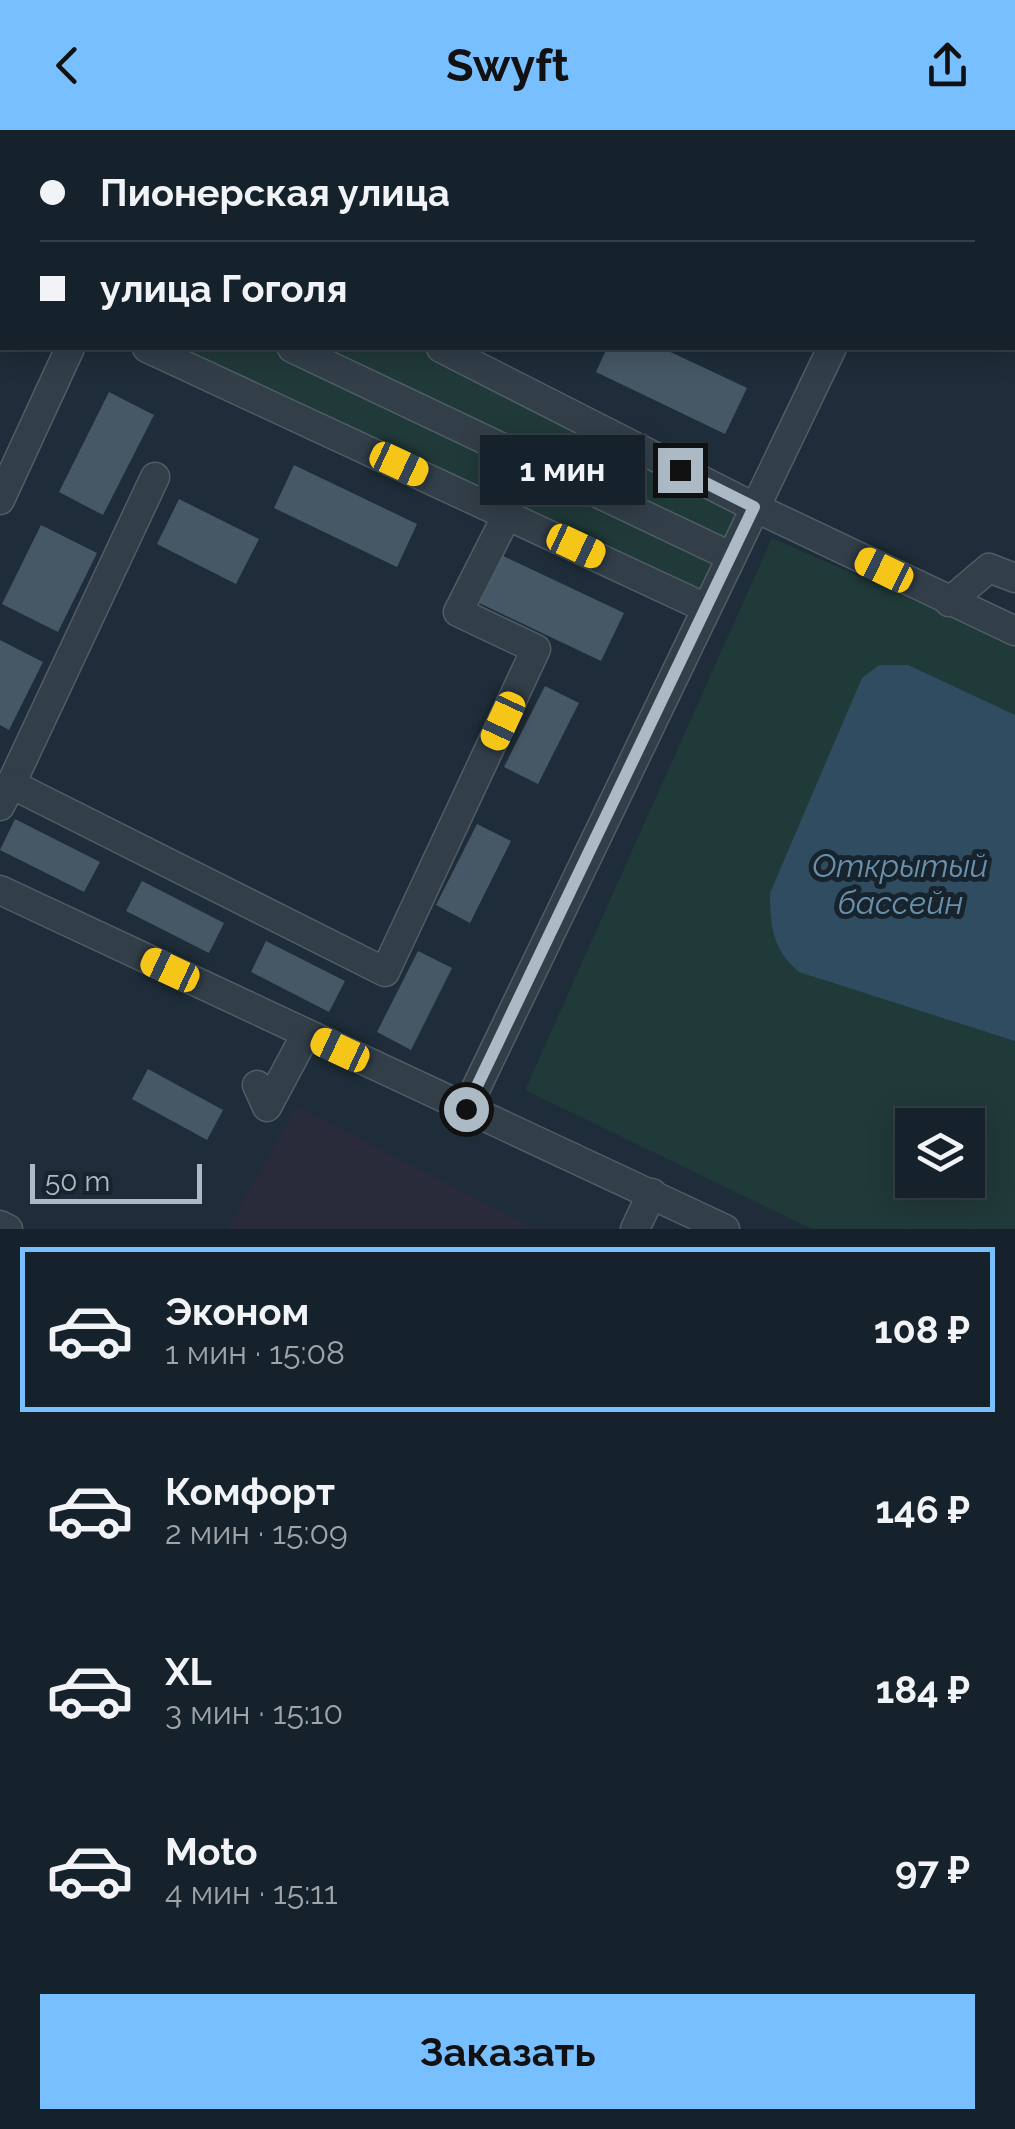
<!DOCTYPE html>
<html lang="ru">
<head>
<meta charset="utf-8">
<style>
  :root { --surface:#16222b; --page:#232f37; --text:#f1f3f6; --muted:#9ea4a9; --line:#353f47; --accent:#78bfff }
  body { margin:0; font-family:Raleway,sans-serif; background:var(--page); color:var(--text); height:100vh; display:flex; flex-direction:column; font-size:38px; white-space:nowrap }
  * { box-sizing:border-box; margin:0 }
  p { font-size:32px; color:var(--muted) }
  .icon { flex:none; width:55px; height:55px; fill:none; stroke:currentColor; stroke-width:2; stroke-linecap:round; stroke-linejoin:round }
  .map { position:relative; height:1099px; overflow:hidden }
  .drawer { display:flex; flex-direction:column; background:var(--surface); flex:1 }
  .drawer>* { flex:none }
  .hud { position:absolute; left:0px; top:0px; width:1015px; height:220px; box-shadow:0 5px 25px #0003,0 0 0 2px var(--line); display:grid; align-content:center; height:220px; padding:0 40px; background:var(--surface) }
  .tools { position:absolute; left:895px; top:978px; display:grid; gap:20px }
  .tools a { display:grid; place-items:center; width:90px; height:90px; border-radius:0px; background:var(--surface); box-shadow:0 5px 25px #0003,0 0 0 2px var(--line); font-size:50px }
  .scale { position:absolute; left:30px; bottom:25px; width:172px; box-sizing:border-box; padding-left:10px; border:5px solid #acbac6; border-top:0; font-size:28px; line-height:35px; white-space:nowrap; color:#acbac6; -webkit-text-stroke:8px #18242d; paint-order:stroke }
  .end { position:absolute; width:45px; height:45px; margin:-22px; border:12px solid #acbac6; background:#111; box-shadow:0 0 0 5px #111 }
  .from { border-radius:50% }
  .bubble { position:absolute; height:70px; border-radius:0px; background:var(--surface); box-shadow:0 5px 25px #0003,0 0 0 2px var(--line); font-size:32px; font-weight:700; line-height:70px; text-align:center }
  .car { position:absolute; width:30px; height:60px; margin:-30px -15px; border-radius:12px; box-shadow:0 0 8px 2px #0007; background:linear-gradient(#f5c518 24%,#345 0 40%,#f5c518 0 76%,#345 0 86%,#f5c518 0) }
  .hud b { display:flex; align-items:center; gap:35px; height:95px; font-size:38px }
  .hud b+b { border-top:2px solid var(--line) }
  .hud i { width:25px; height:25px; background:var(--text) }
  ul { padding:18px 0 0; list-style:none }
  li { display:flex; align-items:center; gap:30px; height:165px; margin:0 20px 15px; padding:0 20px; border:5px solid transparent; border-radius:0px }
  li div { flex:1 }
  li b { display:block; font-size:38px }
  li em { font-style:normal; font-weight:700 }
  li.current { border-color:var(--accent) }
  li>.icon { width:90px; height:90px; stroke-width:1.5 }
  .action { display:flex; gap:20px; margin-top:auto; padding:20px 40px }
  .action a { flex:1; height:115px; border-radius:0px; background:var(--accent); color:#111; font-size:40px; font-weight:700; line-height:115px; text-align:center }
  header { display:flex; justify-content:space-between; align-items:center; height:130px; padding:0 40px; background:var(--accent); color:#111; font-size:45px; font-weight:700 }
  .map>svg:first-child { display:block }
  .medical { fill:#2a2b3a }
  .green { fill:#203a39; fill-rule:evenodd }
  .water { fill:#304c61 }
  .building { fill:#465865 }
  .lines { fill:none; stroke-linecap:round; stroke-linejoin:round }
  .minor-casing { stroke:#505d67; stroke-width:31 }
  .minor { stroke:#323f49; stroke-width:28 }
  .route { stroke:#acbac6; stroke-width:12 }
  .labels { text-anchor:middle; stroke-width:10; stroke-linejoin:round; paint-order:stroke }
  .water-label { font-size:32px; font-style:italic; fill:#6a90ac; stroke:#18242d }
</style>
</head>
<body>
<header><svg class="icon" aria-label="back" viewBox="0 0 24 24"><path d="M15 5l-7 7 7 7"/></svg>Swyft<svg class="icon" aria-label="share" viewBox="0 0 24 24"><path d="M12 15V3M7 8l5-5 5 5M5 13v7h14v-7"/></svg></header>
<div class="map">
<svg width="1015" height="1099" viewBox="0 0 1015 1099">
  <rect width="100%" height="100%" fill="#1e2d39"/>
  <!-- medical -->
  <polygon class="medical" points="297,976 535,1099 227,1099"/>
  <!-- green -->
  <g class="green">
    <polygon points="147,218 441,218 754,377 706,478"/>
    <path d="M772,408l243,107v584h-203l-287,-139zM912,995h56v55h-56z"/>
  </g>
  <!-- water -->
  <path class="water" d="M879,535h29l107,50v326l-216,-69c-26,-22 -29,-45 -29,-79l92,-215z"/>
  <!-- building -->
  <g class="building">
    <polygon points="607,218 662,218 747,258 725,304 596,242"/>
    <polygon points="109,262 154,285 103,385 59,362"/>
    <polygon points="294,335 417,394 397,437 274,378"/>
    <polygon points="179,369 259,409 236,454 157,414"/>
    <polygon points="41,395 97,423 58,502 2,474"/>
    <polygon points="497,423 624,483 601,531 475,471"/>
    <polygon points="0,510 43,532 9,600 0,595"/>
    <polygon points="545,556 579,573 538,654 504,637"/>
    <polygon points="15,689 100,732 84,762 0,720"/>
    <polygon points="477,694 511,711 470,793 436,775"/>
    <polygon points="142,751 224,793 209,823 126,781"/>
    <polygon points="266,811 345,851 329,882 251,842"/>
    <polygon points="418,821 452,838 411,920 377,902"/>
    <polygon points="148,939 223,980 207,1010 132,969"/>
  </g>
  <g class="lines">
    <defs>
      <g id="minor">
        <polyline points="2,0 8,2"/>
        <polyline points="792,0 797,2"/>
        <polyline points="177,2 178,0"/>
        <polyline points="937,2 938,0"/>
        <polyline points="0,77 2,78"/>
        <polyline points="0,149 2,150"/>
        <polyline points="147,218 706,478"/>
        <polyline points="292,218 730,426"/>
        <polyline points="441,218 754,377 1015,501"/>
        <polyline points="0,370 70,218"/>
        <polyline points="949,472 989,438 1015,448"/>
        <polyline points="11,654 155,347"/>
        <polyline points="0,676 11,654 385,842 536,519 458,482 507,385"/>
        <polyline points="0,760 725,1099"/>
        <polyline points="257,955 267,977 306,904"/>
        <polyline points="466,979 832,218"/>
        <polyline points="0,1095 8,1099"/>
        <polyline points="635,1099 652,1063"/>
      </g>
    </defs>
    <!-- minor casing -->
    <use href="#minor" class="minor-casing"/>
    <!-- minor -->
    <use href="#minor" class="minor"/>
  </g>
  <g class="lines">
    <!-- route -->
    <polyline class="route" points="466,979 754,377 680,340"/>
  </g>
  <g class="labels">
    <!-- water labels -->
    <g class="water-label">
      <text x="900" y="747">Открытый<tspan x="900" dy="37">бассейн</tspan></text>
    </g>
  </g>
</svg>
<div class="tools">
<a><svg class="icon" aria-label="layers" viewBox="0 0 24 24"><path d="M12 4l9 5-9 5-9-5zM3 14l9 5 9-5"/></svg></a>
</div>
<div class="scale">50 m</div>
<i class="end from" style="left:466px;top:979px"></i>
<i class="end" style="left:680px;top:340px"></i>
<div class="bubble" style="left:480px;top:305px;width:165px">1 мин</div>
<i class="car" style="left:399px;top:334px;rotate:115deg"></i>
<i class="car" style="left:576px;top:416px;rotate:115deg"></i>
<i class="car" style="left:884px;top:440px;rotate:296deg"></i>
<i class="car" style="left:503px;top:591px;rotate:205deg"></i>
<i class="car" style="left:170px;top:840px;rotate:295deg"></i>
<i class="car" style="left:340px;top:920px;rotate:295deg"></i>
<div class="hud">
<b><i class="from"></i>Пионерская улица</b>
<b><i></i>улица Гоголя</b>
</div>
</div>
<section class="drawer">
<ul>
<li class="current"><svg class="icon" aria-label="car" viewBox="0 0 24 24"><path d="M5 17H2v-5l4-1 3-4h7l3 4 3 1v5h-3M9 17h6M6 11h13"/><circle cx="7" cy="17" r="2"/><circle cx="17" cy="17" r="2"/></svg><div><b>Эконом</b><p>1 мин · 15:08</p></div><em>108 ₽</em></li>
<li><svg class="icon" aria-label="car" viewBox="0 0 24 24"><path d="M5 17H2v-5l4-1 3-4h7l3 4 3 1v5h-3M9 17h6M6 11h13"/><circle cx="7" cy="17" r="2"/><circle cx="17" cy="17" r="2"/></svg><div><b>Комфорт</b><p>2 мин · 15:09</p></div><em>146 ₽</em></li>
<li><svg class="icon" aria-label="car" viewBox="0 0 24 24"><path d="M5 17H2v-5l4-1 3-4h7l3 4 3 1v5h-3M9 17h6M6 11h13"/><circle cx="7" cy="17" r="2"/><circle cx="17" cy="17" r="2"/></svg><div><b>XL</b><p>3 мин · 15:10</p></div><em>184 ₽</em></li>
<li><svg class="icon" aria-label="car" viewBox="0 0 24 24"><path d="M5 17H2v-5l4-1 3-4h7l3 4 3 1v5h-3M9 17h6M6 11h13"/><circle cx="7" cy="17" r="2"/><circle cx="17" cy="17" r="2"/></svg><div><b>Moto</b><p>4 мин · 15:11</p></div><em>97 ₽</em></li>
</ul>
<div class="action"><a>Заказать</a></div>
</section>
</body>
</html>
